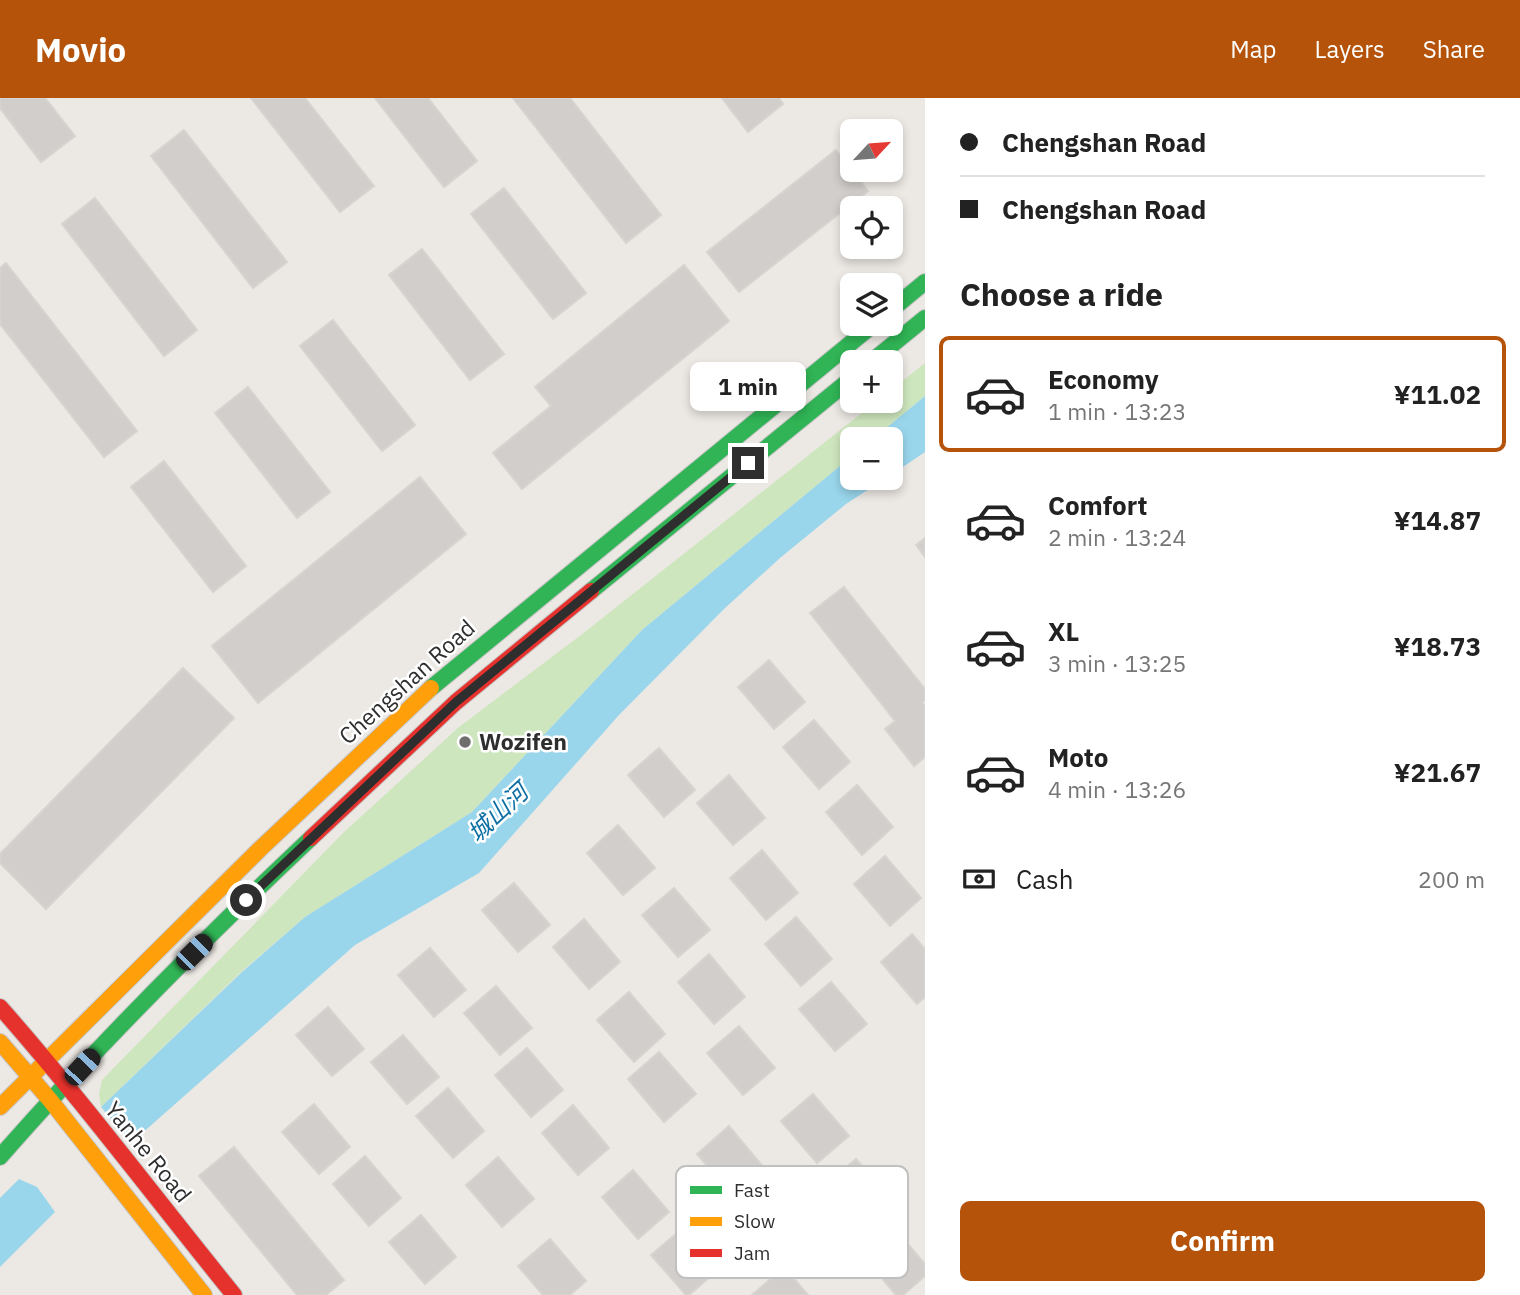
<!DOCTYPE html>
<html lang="en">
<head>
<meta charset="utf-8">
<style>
  :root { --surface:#fff; --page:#f6f6f6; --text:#222; --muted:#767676; --line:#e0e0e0; --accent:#b45309 }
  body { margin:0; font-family:"IBM Plex Sans","Noto Sans SC",sans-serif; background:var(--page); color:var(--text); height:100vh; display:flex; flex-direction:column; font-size:26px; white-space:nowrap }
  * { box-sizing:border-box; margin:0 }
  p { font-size:23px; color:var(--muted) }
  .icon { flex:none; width:38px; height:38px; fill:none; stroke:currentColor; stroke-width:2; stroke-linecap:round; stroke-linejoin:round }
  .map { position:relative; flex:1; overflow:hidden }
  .side { display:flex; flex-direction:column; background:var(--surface); width:595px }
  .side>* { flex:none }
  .top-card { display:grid; align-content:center; height:154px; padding:0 35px; background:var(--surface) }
  .needle { width:46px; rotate:64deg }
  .tools { position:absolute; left:840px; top:21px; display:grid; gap:14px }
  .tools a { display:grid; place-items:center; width:63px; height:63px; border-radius:10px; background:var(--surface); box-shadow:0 4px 10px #0003; font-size:35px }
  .end { position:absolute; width:32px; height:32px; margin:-16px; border:9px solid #2e2e2e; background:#fff; box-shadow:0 0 0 4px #fff }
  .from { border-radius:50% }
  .bubble { position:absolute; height:49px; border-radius:10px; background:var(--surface); box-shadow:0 4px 10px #0003; font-size:23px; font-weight:700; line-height:49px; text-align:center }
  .car { position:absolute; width:21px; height:42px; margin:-21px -10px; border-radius:9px; box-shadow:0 0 5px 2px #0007; background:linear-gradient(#222 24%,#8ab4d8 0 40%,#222 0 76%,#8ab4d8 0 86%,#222 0) }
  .top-card b { display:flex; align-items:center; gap:24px; height:66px; font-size:26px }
  .top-card b+b { border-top:2px solid var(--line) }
  .top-card i { width:18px; height:18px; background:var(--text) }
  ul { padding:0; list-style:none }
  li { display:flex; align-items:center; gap:21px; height:116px; margin:0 14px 10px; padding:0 21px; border:4px solid transparent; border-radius:10px }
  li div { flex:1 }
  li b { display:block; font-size:26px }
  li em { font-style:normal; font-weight:700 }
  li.selected { border-color:var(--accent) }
  li>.icon { width:63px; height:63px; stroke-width:1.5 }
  h2 { padding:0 35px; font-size:32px; line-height:84px }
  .pay { display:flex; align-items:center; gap:18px; height:77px; padding:0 35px; font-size:26px }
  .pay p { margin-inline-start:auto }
  .primary-button { display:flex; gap:14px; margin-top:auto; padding:14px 35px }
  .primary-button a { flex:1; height:80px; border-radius:10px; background:var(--accent); color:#fff; font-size:28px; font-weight:700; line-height:80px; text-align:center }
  header { display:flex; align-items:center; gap:42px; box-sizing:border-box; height:98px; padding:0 35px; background:var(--accent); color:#fff }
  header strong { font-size:33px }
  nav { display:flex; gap:38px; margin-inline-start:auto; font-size:24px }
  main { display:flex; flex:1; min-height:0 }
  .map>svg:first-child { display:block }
  .green { fill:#cee6be }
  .water { fill:#99d6ec }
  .building { fill:#d1cecb; stroke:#d7d4d0; stroke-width:2 }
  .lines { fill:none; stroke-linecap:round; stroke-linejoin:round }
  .fast-casing { stroke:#c5c4c5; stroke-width:18 }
  .slow-casing { stroke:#c5c4c5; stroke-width:18 }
  .jam-casing { stroke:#c5c4c5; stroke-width:18 }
  .fast { stroke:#30b455; stroke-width:16 }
  .slow { stroke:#ff9f0a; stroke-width:16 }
  .jam { stroke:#e5322d; stroke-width:16 }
  .route { stroke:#2e2e2e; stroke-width:9 }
  .poi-dot { fill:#706f6e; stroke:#fff; stroke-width:2.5 }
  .labels { text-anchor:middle; stroke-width:5; stroke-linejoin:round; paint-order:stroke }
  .street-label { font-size:23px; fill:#2e2e2e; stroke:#fff }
  .poi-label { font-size:23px; font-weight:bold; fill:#2e2e2e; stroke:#fff; text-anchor:start }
  .water-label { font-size:24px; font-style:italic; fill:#0d6fa3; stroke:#fff }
  .key { fill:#fff; stroke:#c0c0c0; stroke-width:2 }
  .key-label { font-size:19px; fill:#2e2e2e }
</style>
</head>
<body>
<header>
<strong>Movio</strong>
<nav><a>Map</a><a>Layers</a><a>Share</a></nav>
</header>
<main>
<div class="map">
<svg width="925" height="1197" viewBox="0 0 925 1197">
  <rect width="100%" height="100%" fill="#ece8e4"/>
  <!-- green -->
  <polygon class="green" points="925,265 925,298 873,341 852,341 852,358 642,532 472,714 305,819 241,874 101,1009 99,996 102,982 342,736 459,629 581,537 877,303 891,303 891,292"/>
  <!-- water -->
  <g class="water">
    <polygon points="925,298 925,354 891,377 891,341 873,341"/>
    <polygon points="852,358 852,380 886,380 846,406 780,460 724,511 619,617 479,775 355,847 131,1045 101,1009 242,874 305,819 472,714 642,532"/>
    <polygon points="19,1081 37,1089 55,1114 0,1169 0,1100"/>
  </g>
  <!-- building -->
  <g class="building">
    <polygon points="0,0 45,0 75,38 41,64 0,10"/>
    <polygon points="251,0 305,0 374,88 340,114"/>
    <polygon points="375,0 428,0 477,63 444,89"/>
    <polygon points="513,0 570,0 661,117 626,145"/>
    <polygon points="722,0 779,0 783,6 748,34"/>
    <polygon points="184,32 287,164 253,190 151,58"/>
    <polygon points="836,52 868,93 739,194 707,154"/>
    <polygon points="504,90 586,195 553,221 471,116"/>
    <polygon points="95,100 197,232 164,258 62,126"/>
    <polygon points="422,151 504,256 470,282 389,177"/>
    <polygon points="6,165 137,333 104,359 0,226 0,170"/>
    <polygon points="684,167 729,223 522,391 493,355 551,308 535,289"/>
    <polygon points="333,222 415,327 382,353 300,248"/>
    <polygon points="248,289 330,394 297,420 215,315"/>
    <polygon points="164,363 246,468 213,494 131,389"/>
    <polygon points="420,379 466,436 258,605 212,548"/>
    <polygon points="925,440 925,459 916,447"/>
    <polygon points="844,489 925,591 925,602 922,604 925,608 925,659 914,668 885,631 895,623 810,515"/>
    <polygon points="769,562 805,604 774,631 738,589"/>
    <polygon points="183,570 234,620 46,811 0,765 0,756"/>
    <polygon points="814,622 850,664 819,691 783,649"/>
    <polygon points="659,650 695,692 664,719 628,677"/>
    <polygon points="729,677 765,720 733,747 697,705"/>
    <polygon points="857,687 893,729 862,757 826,714"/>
    <polygon points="618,727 655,770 623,797 587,755"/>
    <polygon points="762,752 798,795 766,822 730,780"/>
    <polygon points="885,758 921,800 890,828 854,786"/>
    <polygon points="514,785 550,827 518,854 482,812"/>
    <polygon points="674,790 710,832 678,859 642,817"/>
    <polygon points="796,819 832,861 801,888 765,846"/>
    <polygon points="584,821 620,864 589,891 553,849"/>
    <polygon points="912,836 925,851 925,899 917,906 881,864"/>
    <polygon points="430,850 466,892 434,919 398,877"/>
    <polygon points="709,856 745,899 714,926 678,884"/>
    <polygon points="831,884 867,926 835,953 799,911"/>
    <polygon points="496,888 532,930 500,957 464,915"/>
    <polygon points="629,894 665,936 634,964 597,922"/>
    <polygon points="328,909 364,951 332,978 296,937"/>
    <polygon points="739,928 775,970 743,997 707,955"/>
    <polygon points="403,937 439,979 407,1006 371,964"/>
    <polygon points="527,950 563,992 531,1019 495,977"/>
    <polygon points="659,954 696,996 664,1024 628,981"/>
    <polygon points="448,990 484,1033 453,1060 416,1018"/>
    <polygon points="813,996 849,1038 817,1065 781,1023"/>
    <polygon points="314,1006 350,1049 319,1076 282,1034"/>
    <polygon points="573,1007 609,1050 578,1077 542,1035"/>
    <polygon points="729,1028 765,1071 733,1098 697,1056"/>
    <polygon points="234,1049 344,1182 326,1197 297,1197 199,1078"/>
    <polygon points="365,1058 401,1100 369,1128 333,1086"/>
    <polygon points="498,1059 534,1101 502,1129 466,1087"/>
    <polygon points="856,1061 892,1103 860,1130 824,1088"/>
    <polygon points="633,1072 669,1114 638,1141 602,1099"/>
    <polygon points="421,1117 456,1159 425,1186 389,1144"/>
    <polygon points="683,1130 719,1171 689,1197 686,1197 651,1157"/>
    <polygon points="895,1131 925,1166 925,1178 903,1197 896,1197 863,1158"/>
    <polygon points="550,1141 586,1183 570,1197 543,1197 518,1168"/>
    <polygon points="784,1169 808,1197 752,1197"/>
  </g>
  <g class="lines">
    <defs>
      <g id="fast">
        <polyline points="891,212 925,184"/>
        <polyline points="871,264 925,220"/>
        <polyline points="591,493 852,280"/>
        <polyline points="431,590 874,226"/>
        <path d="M0,1059c98,-112 203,-217 311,-319"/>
      </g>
      <g id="slow">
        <polyline points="0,944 50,1002 204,1197"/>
        <polyline points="0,1009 260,751 431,590"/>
      </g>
      <g id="jam">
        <polyline points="311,740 456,604 591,493"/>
        <path d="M0,909c82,93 156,192 234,288"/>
      </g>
    </defs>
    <!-- fast casing -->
    <use href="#fast" class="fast-casing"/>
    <!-- slow casing -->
    <use href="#slow" class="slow-casing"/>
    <!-- jam casing -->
    <use href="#jam" class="jam-casing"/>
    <!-- fast -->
    <use href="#fast" class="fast"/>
    <!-- slow -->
    <use href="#slow" class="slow"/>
    <!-- jam -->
    <use href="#jam" class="jam"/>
  </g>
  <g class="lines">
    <!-- route -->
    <polyline class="route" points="246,802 456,604 748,365"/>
  </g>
  <!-- markers -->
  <circle class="poi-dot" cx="465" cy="644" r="7"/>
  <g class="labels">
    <!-- street labels -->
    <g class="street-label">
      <text transform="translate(407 584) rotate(-42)" y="8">Chengshan Road</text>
      <text transform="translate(148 1054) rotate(51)" y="8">Yanhe Road</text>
    </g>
    <!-- poi labels -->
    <g class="poi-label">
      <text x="479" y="652">Wozifen</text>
    </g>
    <!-- water labels -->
    <g class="water-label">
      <text transform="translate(498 715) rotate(-43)" y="8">城山河</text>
    </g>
  </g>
  <!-- legend -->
  <rect x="676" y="1068" width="232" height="112" rx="10" class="key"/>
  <rect x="690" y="1088" width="32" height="8" fill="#30b455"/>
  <rect x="690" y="1119" width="32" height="9" fill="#ff9f0a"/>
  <rect x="690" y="1151" width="32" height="8" fill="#e5322d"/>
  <g class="key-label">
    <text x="734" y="1099">Fast</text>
    <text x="734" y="1130">Slow</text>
    <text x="734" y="1162">Jam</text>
  </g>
</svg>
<div class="tools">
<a><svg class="needle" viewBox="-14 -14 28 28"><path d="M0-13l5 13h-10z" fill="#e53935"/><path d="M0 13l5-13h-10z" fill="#767676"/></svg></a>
<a><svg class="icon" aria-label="locate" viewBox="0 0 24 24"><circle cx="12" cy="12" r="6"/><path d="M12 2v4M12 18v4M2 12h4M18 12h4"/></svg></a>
<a><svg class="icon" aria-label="layers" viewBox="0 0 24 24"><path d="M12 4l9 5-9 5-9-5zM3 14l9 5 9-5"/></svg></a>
<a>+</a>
<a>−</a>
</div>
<i class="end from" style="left:246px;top:802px"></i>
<i class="end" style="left:748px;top:365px"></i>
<div class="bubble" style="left:690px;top:264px;width:116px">1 min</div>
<i class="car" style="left:194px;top:854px;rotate:45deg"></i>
<i class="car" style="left:82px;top:969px;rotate:43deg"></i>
</div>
<section class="side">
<div class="top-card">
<b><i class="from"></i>Chengshan Road</b>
<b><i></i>Chengshan Road</b>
</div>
<h2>Choose a ride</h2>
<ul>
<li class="selected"><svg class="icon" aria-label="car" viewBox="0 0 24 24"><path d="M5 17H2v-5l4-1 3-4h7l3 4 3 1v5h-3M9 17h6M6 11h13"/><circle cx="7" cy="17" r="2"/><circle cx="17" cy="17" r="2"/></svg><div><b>Economy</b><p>1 min · 13:23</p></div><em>¥11.02</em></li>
<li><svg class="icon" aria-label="car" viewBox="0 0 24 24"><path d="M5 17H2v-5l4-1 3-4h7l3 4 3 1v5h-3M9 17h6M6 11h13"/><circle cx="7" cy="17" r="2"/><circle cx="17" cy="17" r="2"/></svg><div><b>Comfort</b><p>2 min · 13:24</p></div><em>¥14.87</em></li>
<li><svg class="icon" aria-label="car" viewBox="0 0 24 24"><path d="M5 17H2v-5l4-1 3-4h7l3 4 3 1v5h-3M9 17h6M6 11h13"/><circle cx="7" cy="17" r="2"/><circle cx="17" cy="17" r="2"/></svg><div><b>XL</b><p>3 min · 13:25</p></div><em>¥18.73</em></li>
<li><svg class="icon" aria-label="car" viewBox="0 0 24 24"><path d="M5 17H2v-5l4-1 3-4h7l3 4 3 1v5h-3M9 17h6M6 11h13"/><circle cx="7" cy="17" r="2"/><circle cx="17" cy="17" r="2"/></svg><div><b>Moto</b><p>4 min · 13:26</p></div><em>¥21.67</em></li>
</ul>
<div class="pay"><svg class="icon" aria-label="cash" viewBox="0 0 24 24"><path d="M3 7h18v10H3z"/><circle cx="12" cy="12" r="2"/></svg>Cash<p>200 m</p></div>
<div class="primary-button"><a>Confirm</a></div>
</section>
</main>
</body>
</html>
